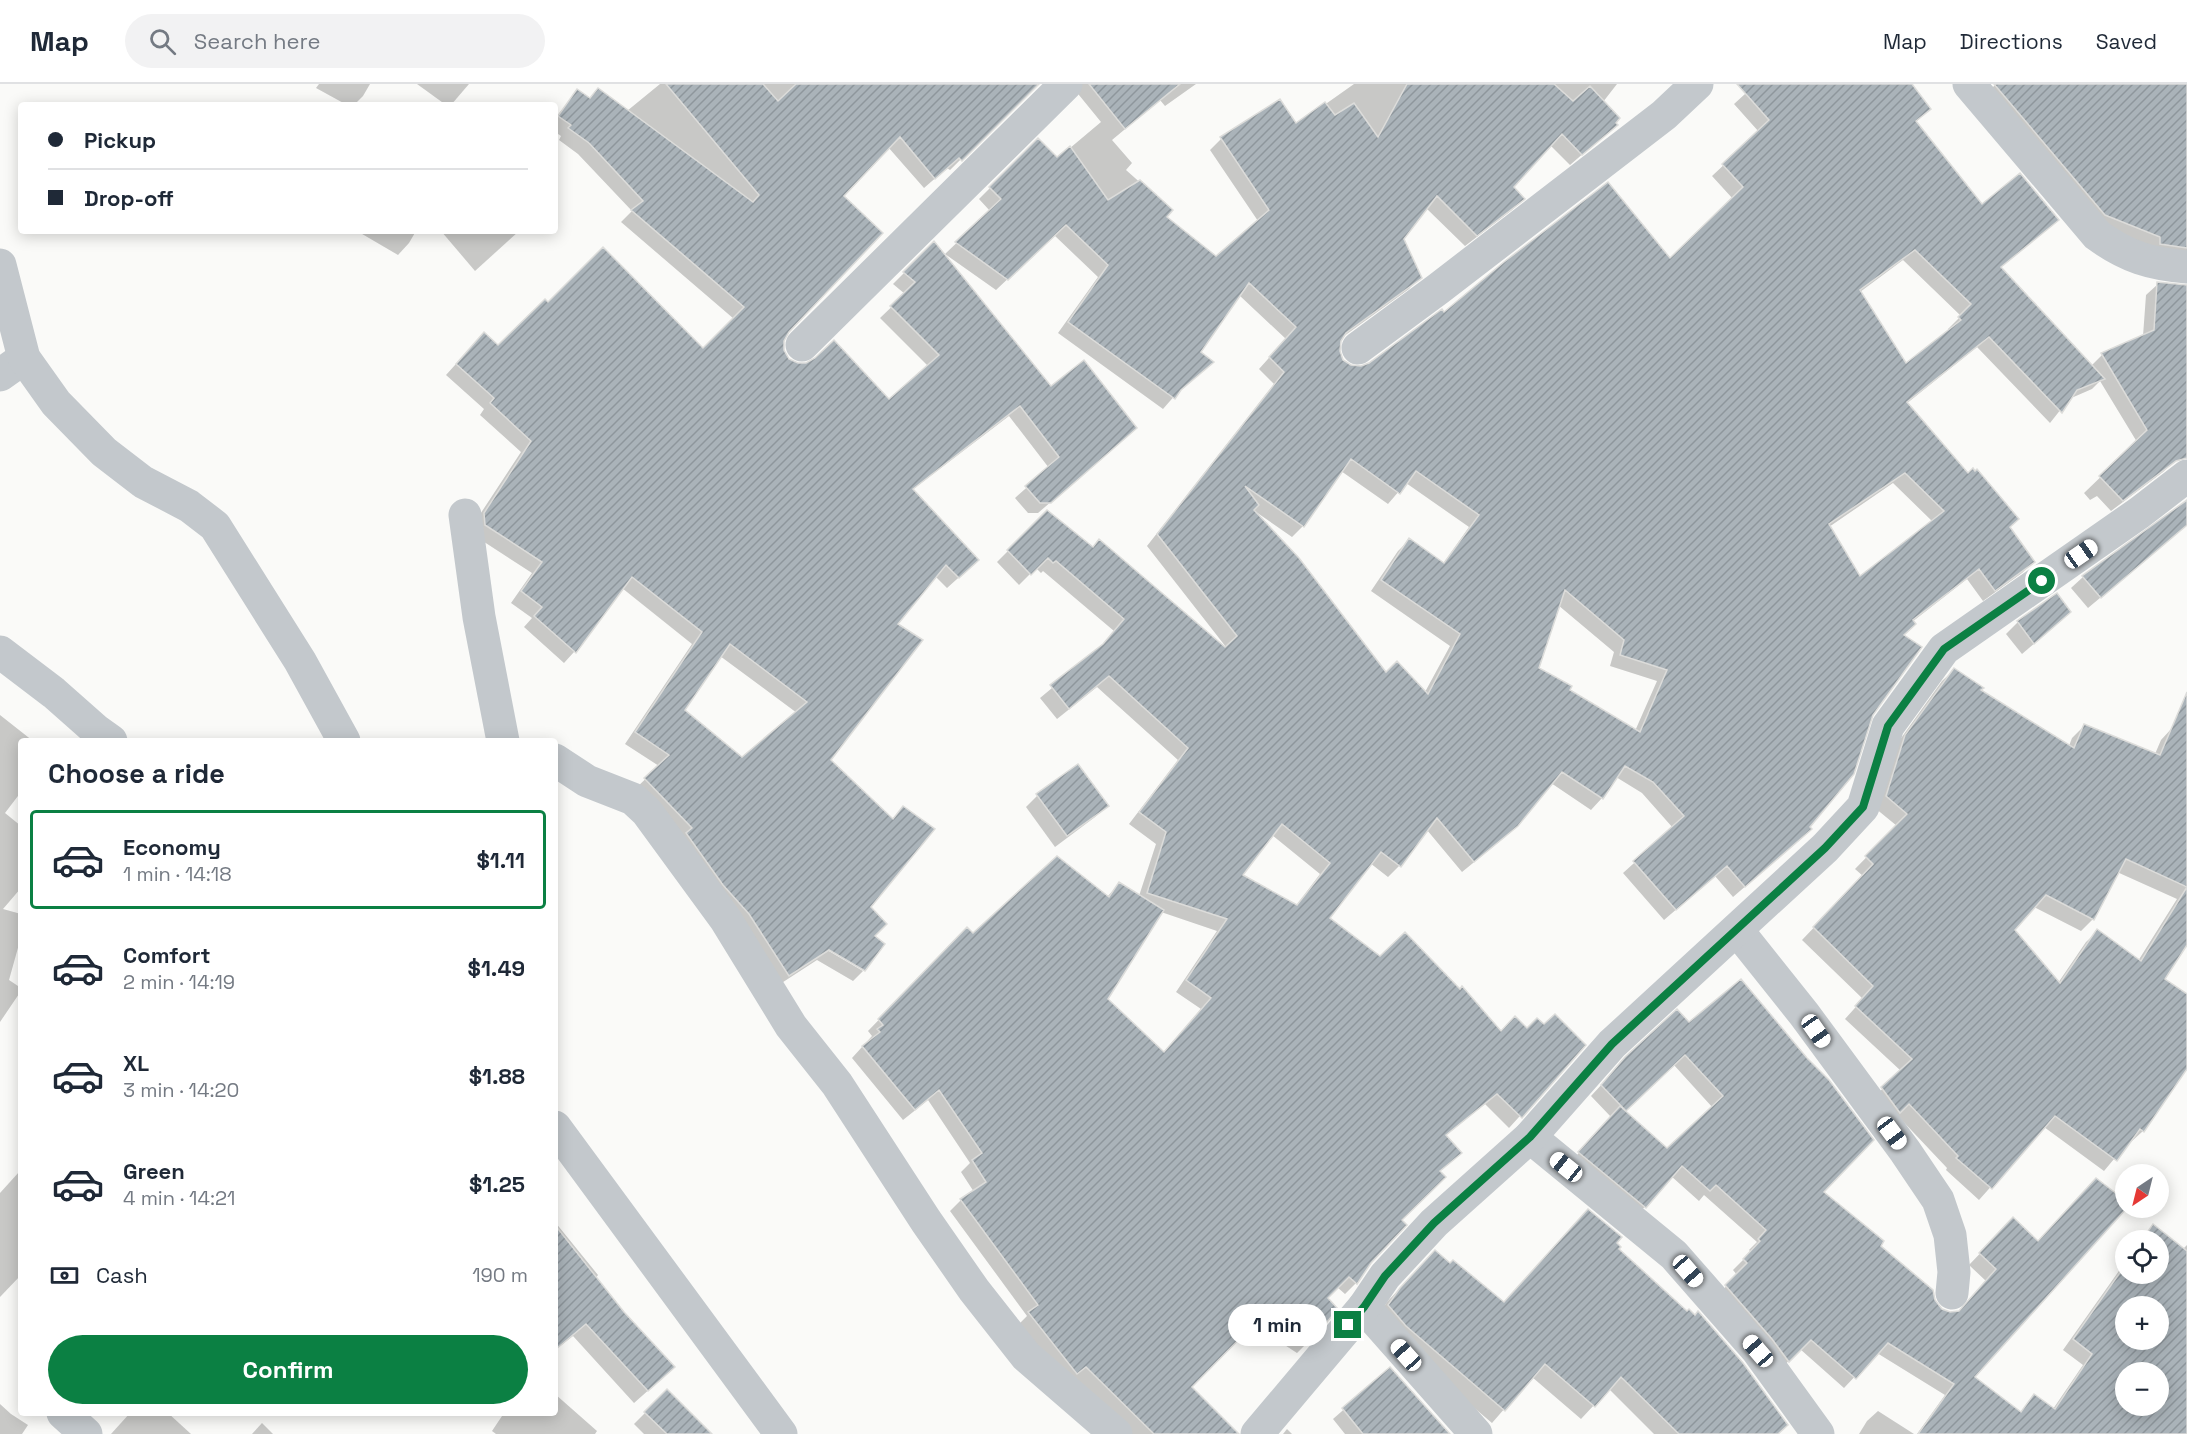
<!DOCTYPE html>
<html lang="en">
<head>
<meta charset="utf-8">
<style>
  :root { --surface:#fff; --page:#f2f2f3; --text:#1f2937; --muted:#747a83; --line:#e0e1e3; --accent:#0b8043 }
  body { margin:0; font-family:"Space Grotesk",sans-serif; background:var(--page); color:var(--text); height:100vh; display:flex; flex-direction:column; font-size:22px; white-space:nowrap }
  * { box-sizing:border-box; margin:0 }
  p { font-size:20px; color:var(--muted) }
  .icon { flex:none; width:33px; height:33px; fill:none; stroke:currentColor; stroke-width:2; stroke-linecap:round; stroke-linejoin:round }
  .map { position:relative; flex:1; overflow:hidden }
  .details { position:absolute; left:18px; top:654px; width:540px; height:678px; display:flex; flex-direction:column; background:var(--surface); border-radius:6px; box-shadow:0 3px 15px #0003 }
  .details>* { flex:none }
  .hud { position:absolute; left:18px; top:18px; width:540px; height:132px; border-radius:6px; box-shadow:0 3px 15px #0003; display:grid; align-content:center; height:132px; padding:0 30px; background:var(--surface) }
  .needle { width:39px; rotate:215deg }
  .controls { position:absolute; left:2115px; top:1080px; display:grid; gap:12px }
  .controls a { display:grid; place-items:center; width:54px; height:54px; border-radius:50%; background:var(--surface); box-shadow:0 3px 15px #0003; font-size:30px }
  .end { position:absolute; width:27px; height:27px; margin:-14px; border:8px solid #0b8043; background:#fff; box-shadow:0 0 0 3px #fff }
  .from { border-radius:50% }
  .bubble { position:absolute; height:42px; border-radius:21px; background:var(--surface); box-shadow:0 3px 15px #0003; font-size:20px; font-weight:700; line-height:42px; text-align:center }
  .car { position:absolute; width:18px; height:36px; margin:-18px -9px; border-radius:8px; box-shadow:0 0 4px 2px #0007; background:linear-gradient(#fff 24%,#345 0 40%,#fff 0 76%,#345 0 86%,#fff 0) }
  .hud b { display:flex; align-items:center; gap:21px; height:57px; font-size:22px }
  .hud b+b { border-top:2px solid var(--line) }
  .hud i { width:15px; height:15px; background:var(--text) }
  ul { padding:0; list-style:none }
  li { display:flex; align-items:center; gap:18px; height:99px; margin:0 12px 9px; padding:0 18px; border:3px solid transparent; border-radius:6px }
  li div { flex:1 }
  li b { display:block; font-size:22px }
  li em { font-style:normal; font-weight:700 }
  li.selected { border-color:var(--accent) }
  li>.icon { width:54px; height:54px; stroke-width:1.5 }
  h2 { padding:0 30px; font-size:27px; line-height:72px }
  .pay { display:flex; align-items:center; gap:15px; height:66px; padding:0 30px; font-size:22px }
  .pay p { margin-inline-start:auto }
  .button { display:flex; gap:12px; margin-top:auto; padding:12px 30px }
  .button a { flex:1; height:69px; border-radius:36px; background:var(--accent); color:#fff; font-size:24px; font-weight:700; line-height:69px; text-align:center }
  header { display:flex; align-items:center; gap:36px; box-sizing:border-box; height:84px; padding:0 30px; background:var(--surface); border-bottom:2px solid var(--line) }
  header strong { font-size:28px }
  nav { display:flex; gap:33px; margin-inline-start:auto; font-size:21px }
  .search { width:420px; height:54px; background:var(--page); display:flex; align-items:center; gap:15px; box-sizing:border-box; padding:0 21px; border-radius:33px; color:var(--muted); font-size:22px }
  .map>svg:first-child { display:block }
  .shadow { fill:#0003; fill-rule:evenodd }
  .building { fill:url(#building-hatch); stroke:#dcdcda; stroke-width:1.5; fill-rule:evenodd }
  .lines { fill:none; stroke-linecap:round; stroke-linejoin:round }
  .minor { stroke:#c3c8cc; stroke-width:33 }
  .tertiary { stroke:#c3c8cc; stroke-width:33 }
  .route { stroke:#0b8043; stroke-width:8 }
</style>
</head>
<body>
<header>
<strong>Map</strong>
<div class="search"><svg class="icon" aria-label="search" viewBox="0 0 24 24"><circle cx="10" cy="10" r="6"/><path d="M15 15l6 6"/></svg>Search here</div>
<nav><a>Map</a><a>Directions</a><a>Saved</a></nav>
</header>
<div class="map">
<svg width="2187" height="1350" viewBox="0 0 2187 1350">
  <defs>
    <pattern id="building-hatch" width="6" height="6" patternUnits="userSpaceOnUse" patternTransform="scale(1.5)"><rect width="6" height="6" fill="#aab3b9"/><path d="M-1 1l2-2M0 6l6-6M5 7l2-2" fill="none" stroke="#8e969c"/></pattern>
  </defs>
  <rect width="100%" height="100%" fill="#fafaf8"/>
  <!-- shadow -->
  <g class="shadow">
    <polygon points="319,0 370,0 363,12 354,21 347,21 316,4"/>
    <polygon points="417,0 469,0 451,21 446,21"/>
    <path d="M660,0h377l-87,86 -3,-2 -23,20 -36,-41 -47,49 -58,143 -1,11 5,9 102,42 39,-35 -48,-48 25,-24 -12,-10 41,-41 117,145 73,51 -86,74h-10l-13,-15 34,-30 -40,-52 -97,74 54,81 -19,17 -12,-12 -39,48 -67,136 62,60 12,-12 -81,139 41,24 -10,10 -36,-21 -40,26 -143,-196 25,-24 -34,-22 67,-100 -70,-56 -48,64 -10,11 -40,-36 8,-9 -21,-15 21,-30 -57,-37 -2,-11 48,-73 -41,-37 4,-6 -38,-34 27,-30 230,5 31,-31 -113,-97 11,-11 -54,-57 -19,-14 2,-4 -6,-4v-14l23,-27 11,8 9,-9 29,21zM720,572l77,57 -55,46 -59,-48z"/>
    <path d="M1070,0h126l-31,22 -5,-6 -48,40 20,23 -6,7 45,40 -6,7 51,41 42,-37 -48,-71 11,-11 59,-38 16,24 58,-41h263l-14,18 13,23 -46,40 -20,-20 -38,42 11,11 -11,12 -47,36 -39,-38 -23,31 17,38 -11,12 -69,50 -2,11 3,10 9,7 11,1 8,-3 75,-51 225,-53 64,-62 -21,-23 47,-44 -25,-28 22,-20h154l19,25 -13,13 65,84 76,13 -57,49 91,98 11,-11 41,-19 3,-41 12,-11 29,3v155l-13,19 -11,11 -52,39 -14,-15 -7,4 -6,-7 53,-51 -37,-61 -8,8 -23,10 -19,24 -73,-76 -71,57 102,124 25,34 -11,11 -39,28 -16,-22 -55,43 -9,14 -32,79 -72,125 -66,57 -18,-21 -51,44 -41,-47 50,-45 -31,-35 -26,-16 -14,21 -11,12 -40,-27 -46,54 -43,35 -35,-42 -28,36 -11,11 -18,-14 -42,55 52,40 121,75 43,-7 40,19 -75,83 -24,-24 -40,32 -6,36 -39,48 -44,63 -11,11 -8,-7 -11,11 -18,44 -11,11 -45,-29 -62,63 47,47h-105l-67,-50 -47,-59 9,-9 -77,-105 11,-11 13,-8 -13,-20 9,-9 -42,-63 -25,20 -51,-62 20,-22 -4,-5 99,-102 6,6 134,-38 12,-13 20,12 17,-52 -27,-20 49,-64 -81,-73 -40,32 -17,-21 59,-49 15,-18 -71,-60 -2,2 -5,-5 -17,17 -22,-23 50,-50 179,135 -79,-101 127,-162 -15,-15 27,-30 -47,-44 -40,57 -22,41 -14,16 -105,-76 40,-56 -44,-42 -58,55 -51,-36 45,-43 -11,-12 59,-59 19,19 44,-37zM1903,176l58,56 -13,13 2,2 -44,34 -46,-73zM1341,387l47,33 18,-21 63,44 -26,37 -34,-24 -11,11 -27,40 79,55 -25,46 -39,-18 -130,-162 36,25 11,-11zM1893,399l40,39 -74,56 -30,-51zM1558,521l56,47 -4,14 47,15 -22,50 -67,-41 -31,-22zM1272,751l48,39 -24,32 -56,-31zM1161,828l56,19 -41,61 25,17 -38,44 -57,-53z"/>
    <polygon points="1996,0 2187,0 2187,179 2094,142 1984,12"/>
    <polygon points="357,147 416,147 409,159 398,171"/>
    <polygon points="441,147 517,147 518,148 475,187"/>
    <polygon points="2187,417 2187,441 2088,524 2071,504 2083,493"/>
    <polygon points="2018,538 2058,539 2022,570 2006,550"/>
    <path d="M1954,586l25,21 90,55 3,-8 12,-12 71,28 6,-14 11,-12 15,7v207l-24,38 -20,151 -12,11 -2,-1 -25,30 -60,-44 -65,73 -33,-30 1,-2 -51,-54 -25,-14 30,-29 -56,-52 18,-20 -61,-59 61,-64 -8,-7 42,-43 -22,-18 19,-60 48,-67zM2117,788l60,27 -39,62 -40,-30 -12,11 -28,41 -45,-53 21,-23 47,24 12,-12z"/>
    <polygon points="0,631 33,657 21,657 21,708 5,729 21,742 21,804 3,825 21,830 21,853 9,896 21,904 21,907 0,938"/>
    <polygon points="1037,712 1107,722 1095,733 1055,763 1026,723"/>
    <path d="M1677,927l144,181 120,118 8,3 10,-1 27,-31 -17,-16 44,-46 -41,158 48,36 14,-17 19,13 30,-44 -20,-15 63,-89v13h32v-34h-18l3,-4 11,-10 29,23 4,-4v189h-270l28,-39 -68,-42 -33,35 -44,-39 -22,23 -62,-75 21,-22 -4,-5 18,-18 -2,-2 8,-8 -53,-47 -5,6 -28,-25 -36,42 -66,-54 42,-47 -20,-21 24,-26zM1673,980l40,44 -46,42 -43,-38zM2126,1222h32v34h-32zM2126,1288h32v34h-32z"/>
    <polygon points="19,1088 21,1090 21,1191 0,1213 0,1109"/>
    <polygon points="555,1138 598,1191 595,1195 660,1296 634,1319 573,1252 555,1266"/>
    <polygon points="1615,1159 1617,1166 1755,1350 1654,1350 1609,1305 1581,1335 1532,1293 1492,1339 1393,1255 1376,1235 1387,1218 1422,1181 1503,1220"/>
    <polygon points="1390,1285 1434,1350 1345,1350 1333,1335"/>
    <polygon points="667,1307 710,1350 644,1350 634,1340"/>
    <polygon points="555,1310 597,1347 595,1350 496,1350 492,1347 504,1329 555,1329"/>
    <polygon points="0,1320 11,1330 28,1341 22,1350 0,1350"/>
    <polygon points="1878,1327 1914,1350 1859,1350 1867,1337"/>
    <polygon points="130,1329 168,1329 191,1350 111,1350"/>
    <polygon points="262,1339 273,1350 252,1350"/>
    <polygon points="1287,1345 1292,1350 1283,1350"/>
  </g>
  <!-- building -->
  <g class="building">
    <path d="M666,0h97l15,17 18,-17h243l-77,77 -3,-3 -24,21 -35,-42 -56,59 39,37 -94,99 -5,9v9l5,9 9,4h8l9,-5 19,-18 55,59 50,-44 -49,-49 25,-24 -12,-10 31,-31 117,145 33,-26 53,68 -86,75h-11l-15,-17 34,-29 -39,-51 -107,83 66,71 -20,18 -13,-13 -48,59 25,16 -92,120 62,59 10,-13 32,23 -64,78 16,17 -12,12 10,8 -20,27 -36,-21 -40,26 -40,-62 -26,-29 -37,-52 6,-5 -48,-50 25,-23 -34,-23 67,-100 -70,-55 -56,76 -42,-37 8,-9 -21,-16 21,-29 -57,-37 -1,-12 47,-72 -41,-38 4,-5 -38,-34 28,-32 14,13 47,-46 3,3 55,-55 100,101 41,-41 -113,-97 12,-9 -54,-58 -21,-15 3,-3 -13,-9 19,-27 13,9 8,-10 155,114 6,-7zM730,560l77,58 -65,55 -57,-47z"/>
    <polygon points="1089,0 1180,0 1125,45"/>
    <path d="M1407,0h147l19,17 17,-15 30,32 -4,5 2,2 -36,30 -20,-21 -48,53 11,12 -48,37 -40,-40 -33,43 18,39 -76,55 -5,8 -1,10 3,9 8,5 10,1 8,-3 73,-54 2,3 60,-50 104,-80 62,76 73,-71 -21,-23 47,-44 -32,-36h175l19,25 -15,12 66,83 38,-31 39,47 -58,47 104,112 -28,11 -15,23 -73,-76 -82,65 61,71 5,-5 2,3 2,-2 42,50 -9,8 25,35 -40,29 -16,-22 -66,51 3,4 -12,11 18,12 -49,68 -19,59 -44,53 2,2 -67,58 -18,-21 -51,44 -43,-49 51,-45 -31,-34 -28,-16 -22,33 -41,-27 -44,54 -44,36 -37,-44 -36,49 -20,-15 -51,66 50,38 25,-24 55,57 2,-3 39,45 14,-15 12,12 10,-10 7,6 11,-10 31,31 -64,73 -25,-24 -51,41 16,18 -22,18 6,6 -44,43 5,5 -36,38 -14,21 -8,-7 -21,21 10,11 -29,34 -44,-30 -73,74 47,47h-85l-68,-67 -9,7 -49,-62 10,-7 -78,-106 26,-17 -14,-22 10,-7 -43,-63 -24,20 -53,-64 18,-14 -3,-3 6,-4 -5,-6 89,-92 6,6 84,-77 52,41 10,-15 45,28 -56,89 56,53 47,-54 -25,-18 41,-61 -80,-26 19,-61 -27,-20 49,-64 -79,-72 -40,33 -19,-24 53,-41 21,-25 -68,-58 -3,2 -5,-5 -17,17 -24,-25 40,-40 46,37 6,-8 126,108 12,-11 -80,-102 127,-162 -15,-15 27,-30 -47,-44 -48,69 13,10 -33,28 -6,9 -107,-77 40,-57 -42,-40 -58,55 -53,-38 46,-43 -12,-12 49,-49 19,19 13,-11 38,54 32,-20 33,30 -6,7 49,39 53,-46 -49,-73 60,-38 16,24 29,-21 10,13 19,-12 24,34zM1915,166l56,54 -13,13 3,3 -55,43 -46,-73zM1351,375l49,35 16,-23 63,44 -35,48 -35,-25 -28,42 79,54 -32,60 -31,-33 -11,11 -87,-114 -45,-48 5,-5 -14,-19 59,41zM1905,389l39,38 -84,65 -31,-52zM1565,506l59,50 -4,15 47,15 -27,62 -70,-42 2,-4 -33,-18zM1282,740l48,39 -33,42 -54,-30z"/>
    <polygon points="1994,0 2187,0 2187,164 2160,160 2160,153 2105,131"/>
    <polygon points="2157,198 2187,201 2187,374 2176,377 2123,417 2099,392 2147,346 2101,269 2154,246"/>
    <polygon points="2187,416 2187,441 2101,514 2082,492"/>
    <polygon points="2057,509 2071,528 2034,560 2017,537"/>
    <polygon points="1954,584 1984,604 1981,606 2074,664 2084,640 2160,671 2187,608 2187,803 2126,775 2094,836 2046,811 2015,846 2060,899 2097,845 2141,877 2187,803 2187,861 2165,895 2187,910 2187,985 2144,1048 2140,1045 2117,1077 2055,1032 1992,1105 1956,1074 1958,1072 1909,1020 1900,1029 1881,1003 1912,975 1855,922 1873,902 1813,843 1873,780 1865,772 1907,730 1886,712 1905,651"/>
    <polygon points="1078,680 1109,722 1067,752 1036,710"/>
    <path d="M1741,895l66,79 22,22 45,60 -50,52 60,49 -3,5 52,44 2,10 7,9 8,3 9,-1 37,-42 -17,-16 34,-36 25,24 58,-63 30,23v7h1l-152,169 46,35 13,-18 21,15 37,-55 -19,-15 53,-75v10h32v-34h-16l11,-16 34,27v183h-269l36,-50 -66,-41 -32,36 -45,-39 -22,22 -17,-23 -47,-54 22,-22 -4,-4 17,-18 -2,-2 8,-9 -50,-45 -6,6 -28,-25 -36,42 -68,-56 42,-46 47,42 56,-52 -38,-41 -59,56 -25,-26 24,-28 52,-48 12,13zM2126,1222h32v34h-32zM2126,1288h32v34h-32z"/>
    <polygon points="1588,1125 1622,1153 1617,1159 1621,1163 1619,1165 1687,1227 1689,1225 1695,1231 1698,1227 1743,1279 1788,1341 1778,1350 1679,1350 1621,1293 1595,1323 1545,1280 1505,1327 1406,1242 1388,1221 1400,1204 1435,1166 1450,1179 1453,1176 1504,1218"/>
    <polygon points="555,1141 624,1228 675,1283 648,1307 586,1240 555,1266"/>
    <polygon points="1390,1283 1450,1350 1363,1350 1342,1324"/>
    <polygon points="667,1305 712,1350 667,1350 644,1328"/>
  </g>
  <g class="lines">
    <!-- minor -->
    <g class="minor">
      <path d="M1969,0l128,151c30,22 54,29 90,32"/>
      <polyline points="802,261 1066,0"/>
      <polyline points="1358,264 1438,205 1664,31 1697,0"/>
      <polyline points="0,291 24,274"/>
      <polyline points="465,431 479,533 503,657"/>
      <polyline points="0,568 54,609 97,647 111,657"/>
      <polyline points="555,676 587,697 633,715 647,728 726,836 791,942 837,1000 926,1137 974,1206 1026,1272 1116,1350"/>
      <polyline points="1737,846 1804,930 1905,1067 1938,1116 1950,1151 1954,1188 1952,1209"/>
      <polyline points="1530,1053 1674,1171 1758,1267 1818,1350"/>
      <polyline points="1364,1223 1476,1350"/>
      <polyline points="63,1329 86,1350"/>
      <polyline points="1257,1350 1364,1223 1385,1192 1434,1139 1530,1053 1612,960 1825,764 1863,723 1888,642 1944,565 2139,429 2187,392"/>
    </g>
    <!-- tertiary -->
    <g class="tertiary">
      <polyline points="0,181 24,274 56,319 104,368 143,398 189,422 215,442 300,577 344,657"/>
      <polyline points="555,1043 781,1350"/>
    </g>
  </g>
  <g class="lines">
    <!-- route -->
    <polyline class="route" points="1348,1241 1364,1223 1385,1192 1434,1139 1530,1053 1612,960 1825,764 1863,723 1888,642 1944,565 2042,497"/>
  </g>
</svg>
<div class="controls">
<a><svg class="needle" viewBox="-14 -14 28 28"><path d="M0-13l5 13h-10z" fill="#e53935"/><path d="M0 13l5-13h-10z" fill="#747a83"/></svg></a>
<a><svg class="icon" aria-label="locate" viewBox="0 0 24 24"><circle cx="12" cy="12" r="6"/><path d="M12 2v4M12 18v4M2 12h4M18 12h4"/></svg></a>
<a>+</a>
<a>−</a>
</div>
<i class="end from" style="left:2042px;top:497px"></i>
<i class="end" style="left:1348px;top:1241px"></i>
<div class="bubble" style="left:1228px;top:1220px;width:99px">1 min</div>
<i class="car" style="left:2081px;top:470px;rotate:55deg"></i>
<i class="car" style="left:1816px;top:947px;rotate:145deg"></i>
<i class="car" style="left:1892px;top:1049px;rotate:143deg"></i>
<i class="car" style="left:1566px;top:1083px;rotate:309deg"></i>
<i class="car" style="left:1688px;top:1187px;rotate:139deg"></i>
<i class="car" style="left:1758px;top:1267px;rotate:319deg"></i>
<i class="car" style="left:1406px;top:1271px;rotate:318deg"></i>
<div class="hud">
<b><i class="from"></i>Pickup</b>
<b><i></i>Drop-off</b>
</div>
<section class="details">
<h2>Choose a ride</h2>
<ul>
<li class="selected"><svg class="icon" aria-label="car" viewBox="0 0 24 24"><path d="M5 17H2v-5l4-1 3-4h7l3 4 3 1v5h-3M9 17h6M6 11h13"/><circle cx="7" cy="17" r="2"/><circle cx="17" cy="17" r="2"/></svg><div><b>Economy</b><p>1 min · 14:18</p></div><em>$1.11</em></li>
<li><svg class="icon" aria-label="car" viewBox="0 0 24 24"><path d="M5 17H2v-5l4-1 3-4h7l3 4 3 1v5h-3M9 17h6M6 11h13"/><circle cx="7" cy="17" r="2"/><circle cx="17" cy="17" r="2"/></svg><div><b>Comfort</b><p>2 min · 14:19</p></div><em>$1.49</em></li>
<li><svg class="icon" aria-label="car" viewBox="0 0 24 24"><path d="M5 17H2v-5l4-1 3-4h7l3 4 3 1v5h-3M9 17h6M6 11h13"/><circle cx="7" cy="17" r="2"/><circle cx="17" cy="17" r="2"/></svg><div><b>XL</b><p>3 min · 14:20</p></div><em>$1.88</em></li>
<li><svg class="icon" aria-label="car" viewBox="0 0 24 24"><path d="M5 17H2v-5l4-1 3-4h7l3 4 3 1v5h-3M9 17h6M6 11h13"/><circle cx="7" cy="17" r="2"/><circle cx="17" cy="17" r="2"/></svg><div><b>Green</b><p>4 min · 14:21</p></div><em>$1.25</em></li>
</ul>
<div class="pay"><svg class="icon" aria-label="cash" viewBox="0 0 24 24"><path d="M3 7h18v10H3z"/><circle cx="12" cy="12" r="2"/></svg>Cash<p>190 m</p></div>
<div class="button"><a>Confirm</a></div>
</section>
</div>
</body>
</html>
